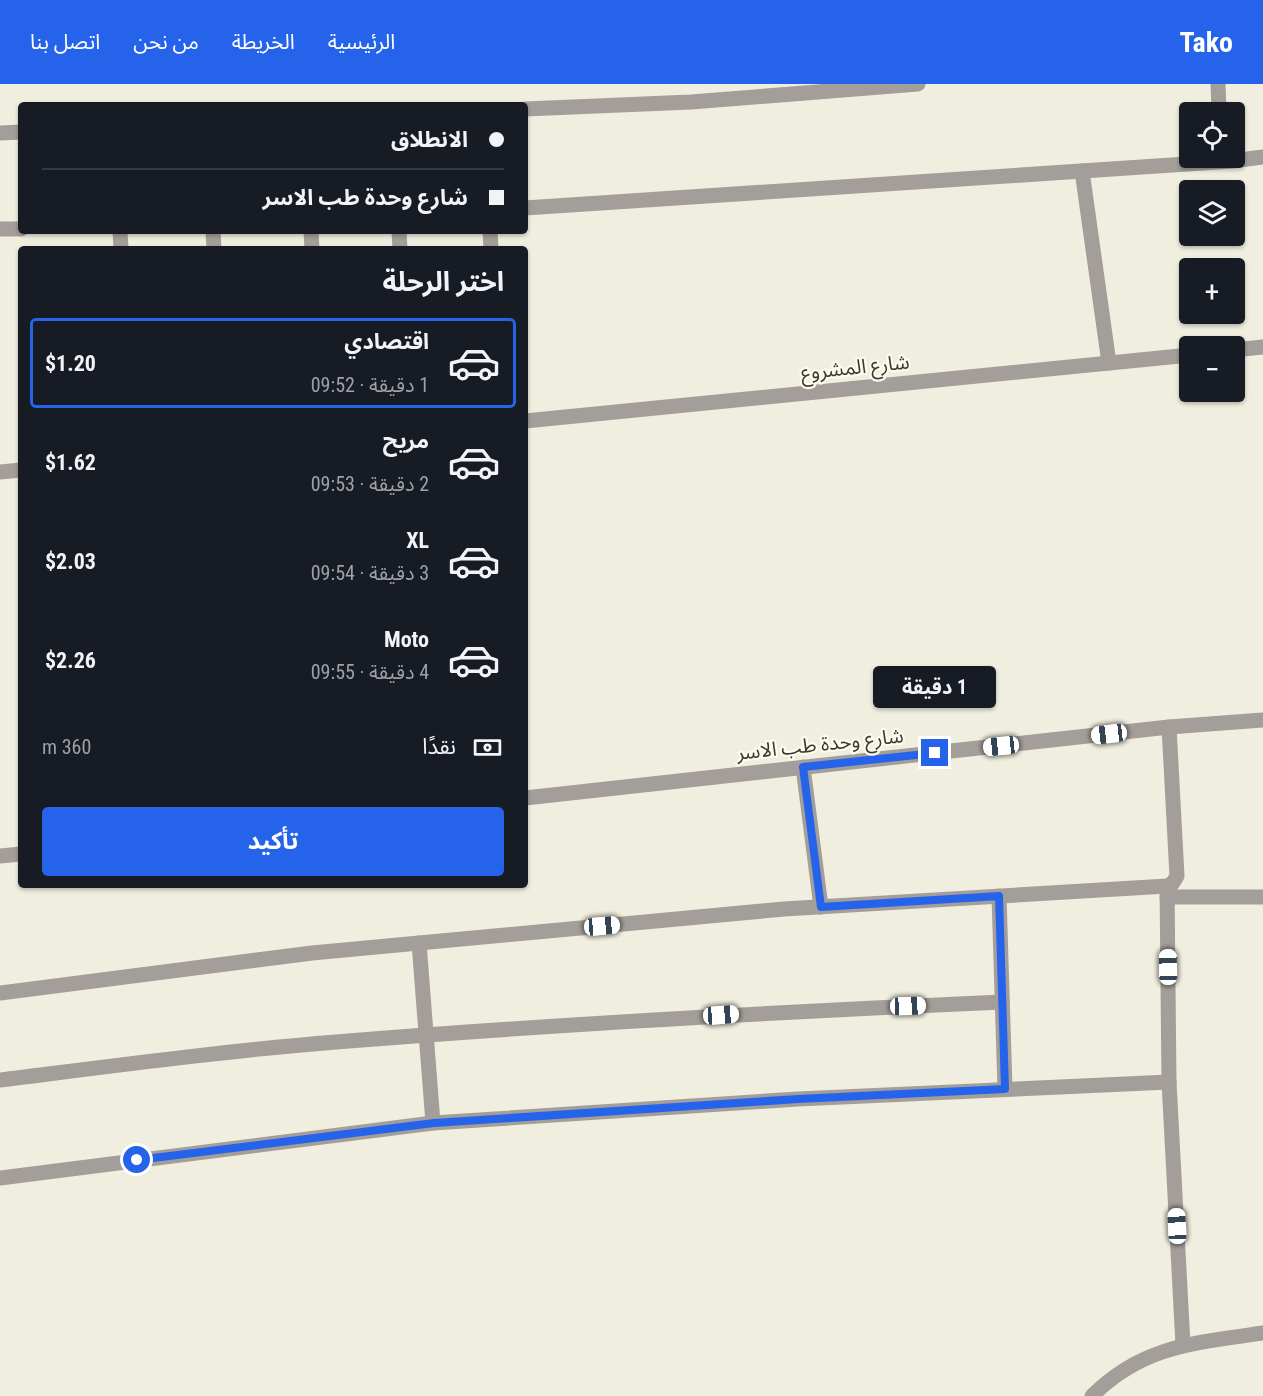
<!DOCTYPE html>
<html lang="ar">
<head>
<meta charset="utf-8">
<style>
  :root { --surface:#171b24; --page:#20242c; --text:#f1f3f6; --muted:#9ea1a6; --line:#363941; --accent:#2563eb }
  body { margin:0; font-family:"Roboto Condensed","Noto Sans Arabic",sans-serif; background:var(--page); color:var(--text); direction:rtl; height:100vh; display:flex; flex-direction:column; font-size:22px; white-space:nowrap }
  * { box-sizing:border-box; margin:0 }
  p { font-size:20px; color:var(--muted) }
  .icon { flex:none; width:33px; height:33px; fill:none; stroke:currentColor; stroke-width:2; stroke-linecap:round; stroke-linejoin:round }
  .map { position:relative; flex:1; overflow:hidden; direction:ltr }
  .side { position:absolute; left:18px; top:162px; width:510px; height:642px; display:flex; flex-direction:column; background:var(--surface); border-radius:6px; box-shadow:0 2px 4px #0004; direction:rtl }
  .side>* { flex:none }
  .banner { position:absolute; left:18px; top:18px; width:510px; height:132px; border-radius:6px; box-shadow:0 2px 4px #0004; direction:rtl; display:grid; align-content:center; height:132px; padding:0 24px; background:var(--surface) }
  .controls { position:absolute; left:1179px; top:18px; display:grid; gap:12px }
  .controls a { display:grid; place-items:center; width:66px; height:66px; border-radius:6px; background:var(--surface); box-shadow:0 2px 4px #0004; font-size:30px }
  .end { position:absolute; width:27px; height:27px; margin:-14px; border:8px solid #2563eb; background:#fff; box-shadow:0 0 0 3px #fff }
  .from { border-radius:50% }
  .bubble { position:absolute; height:42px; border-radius:6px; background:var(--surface); box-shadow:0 2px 4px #0004; font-size:20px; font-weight:700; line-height:42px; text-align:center; direction:rtl }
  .car { position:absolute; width:18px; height:36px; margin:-18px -9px; border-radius:8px; box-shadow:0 0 4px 2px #0007; background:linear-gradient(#fff 24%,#345 0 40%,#fff 0 76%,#345 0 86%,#fff 0) }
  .banner b { display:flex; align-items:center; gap:21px; height:57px; font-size:22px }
  .banner b+b { border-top:2px solid var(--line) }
  .banner i { width:15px; height:15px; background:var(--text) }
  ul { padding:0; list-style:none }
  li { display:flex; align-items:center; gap:18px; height:90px; margin:0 12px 9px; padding:0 12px; border:3px solid transparent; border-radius:6px }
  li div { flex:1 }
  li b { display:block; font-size:22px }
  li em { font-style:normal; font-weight:700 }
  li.on { border-color:var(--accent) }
  li>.icon { width:54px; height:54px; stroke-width:1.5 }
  h2 { padding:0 24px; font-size:27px; line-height:72px }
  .pay { display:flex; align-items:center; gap:15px; height:66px; padding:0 24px; font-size:22px }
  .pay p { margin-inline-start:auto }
  .cta { display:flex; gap:12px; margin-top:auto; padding:12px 24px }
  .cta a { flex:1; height:69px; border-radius:6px; background:var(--accent); color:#fff; font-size:24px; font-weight:700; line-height:69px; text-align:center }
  header { display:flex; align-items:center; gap:36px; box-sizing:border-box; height:84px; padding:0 30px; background:var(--accent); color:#fff }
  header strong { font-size:28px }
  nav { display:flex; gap:33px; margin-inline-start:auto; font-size:21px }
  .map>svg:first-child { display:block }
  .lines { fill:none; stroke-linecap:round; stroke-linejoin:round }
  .minor { stroke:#a49e9a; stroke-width:15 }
  .route { stroke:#2563eb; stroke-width:8 }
  .labels { text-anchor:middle; stroke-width:4.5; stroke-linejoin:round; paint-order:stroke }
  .street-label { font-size:20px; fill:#3a3933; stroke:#fefbec }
</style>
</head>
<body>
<header>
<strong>Tako</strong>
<nav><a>الرئيسية</a><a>الخريطة</a><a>من نحن</a><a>اتصل بنا</a></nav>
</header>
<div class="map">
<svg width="1263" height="1312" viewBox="0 0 1263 1312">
  <rect width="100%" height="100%" fill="#f0eedf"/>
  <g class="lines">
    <!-- minor -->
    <g class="minor">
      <polyline points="1218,0 1219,28"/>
      <polyline points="525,25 691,18 918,0"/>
      <polyline points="0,49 21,48"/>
      <polyline points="1082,87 1109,279"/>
      <polyline points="525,124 1232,77 1263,73"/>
      <polyline points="0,145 21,145"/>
      <polyline points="120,147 121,165"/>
      <polyline points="213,147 214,165"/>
      <polyline points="311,147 312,165"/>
      <polyline points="399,147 400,165"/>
      <polyline points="490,147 491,165"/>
      <polyline points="1234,266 1263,263"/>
      <polyline points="525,337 1190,271"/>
      <polyline points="0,388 21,386"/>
      <polyline points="803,683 821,823"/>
      <polyline points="525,714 1169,643 1263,636"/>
      <polyline points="0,772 21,770"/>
      <polyline points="1167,802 1169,998 1183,1261"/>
      <polyline points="999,812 1005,1005"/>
      <polyline points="1167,813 1263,813"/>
      <polyline points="419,859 433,1039"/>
      <polyline points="0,909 312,869 784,825 1167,802 1172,800 1177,792 1169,643"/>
      <path d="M0,996c112,-14 224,-29 336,-38 222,-18 444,-30 666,-40"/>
      <polyline points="0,1094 433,1039 798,1015 1169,998"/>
      <path d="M1092,1312c51,-51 104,-53 171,-63"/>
    </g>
  </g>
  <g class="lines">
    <!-- route -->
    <polyline class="route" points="137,1076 434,1039 798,1015 1005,1005 999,812 821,823 803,683 935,669"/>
  </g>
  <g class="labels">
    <!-- street labels -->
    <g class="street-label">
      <text transform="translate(855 283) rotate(-6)" y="7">شارع المشروع</text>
      <text transform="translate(820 660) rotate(-6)" y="7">شارع وحدة طب الاسر</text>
    </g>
  </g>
</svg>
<div class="controls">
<a><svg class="icon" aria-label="locate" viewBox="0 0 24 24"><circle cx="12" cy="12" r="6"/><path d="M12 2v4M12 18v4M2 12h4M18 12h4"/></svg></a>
<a><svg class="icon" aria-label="layers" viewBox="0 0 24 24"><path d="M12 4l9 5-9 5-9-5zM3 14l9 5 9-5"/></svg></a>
<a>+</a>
<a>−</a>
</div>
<i class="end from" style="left:137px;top:1076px"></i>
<i class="end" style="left:935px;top:669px"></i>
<div class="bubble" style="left:873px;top:582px;width:123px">1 دقيقة</div>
<i class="car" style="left:1109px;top:650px;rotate:263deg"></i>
<i class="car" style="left:1001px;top:662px;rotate:264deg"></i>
<i class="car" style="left:602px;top:842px;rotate:85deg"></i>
<i class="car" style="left:1168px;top:883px;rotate:359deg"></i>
<i class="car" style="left:908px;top:922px;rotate:88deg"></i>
<i class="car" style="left:721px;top:931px;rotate:86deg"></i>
<i class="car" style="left:1177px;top:1142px;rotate:357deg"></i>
<div class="banner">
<b><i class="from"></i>الانطلاق</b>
<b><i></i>شارع وحدة طب الاسر</b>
</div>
<section class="side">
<h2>اختر الرحلة</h2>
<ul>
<li class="on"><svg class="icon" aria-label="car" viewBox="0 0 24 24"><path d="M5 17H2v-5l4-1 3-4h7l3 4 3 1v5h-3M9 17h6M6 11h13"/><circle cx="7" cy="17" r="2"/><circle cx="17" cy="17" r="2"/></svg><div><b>اقتصادي</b><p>1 دقيقة · 09:52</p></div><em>$1.20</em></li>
<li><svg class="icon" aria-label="car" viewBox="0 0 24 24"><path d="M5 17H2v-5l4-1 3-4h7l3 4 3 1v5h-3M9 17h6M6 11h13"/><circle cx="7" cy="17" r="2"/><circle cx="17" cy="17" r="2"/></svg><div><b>مريح</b><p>2 دقيقة · 09:53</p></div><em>$1.62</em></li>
<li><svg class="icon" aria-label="car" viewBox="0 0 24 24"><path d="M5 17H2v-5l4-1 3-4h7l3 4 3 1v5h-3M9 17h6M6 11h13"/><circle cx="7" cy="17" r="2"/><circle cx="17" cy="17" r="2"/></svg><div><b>XL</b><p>3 دقيقة · 09:54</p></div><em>$2.03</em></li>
<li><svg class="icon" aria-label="car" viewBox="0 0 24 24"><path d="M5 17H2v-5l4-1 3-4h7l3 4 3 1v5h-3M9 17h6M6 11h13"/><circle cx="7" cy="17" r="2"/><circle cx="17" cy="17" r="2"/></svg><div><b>Moto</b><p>4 دقيقة · 09:55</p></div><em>$2.26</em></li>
</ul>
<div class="pay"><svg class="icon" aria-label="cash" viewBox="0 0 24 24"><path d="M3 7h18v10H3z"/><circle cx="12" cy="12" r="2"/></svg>نقدًا<p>360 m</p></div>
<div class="cta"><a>تأكيد</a></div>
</section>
</div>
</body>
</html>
